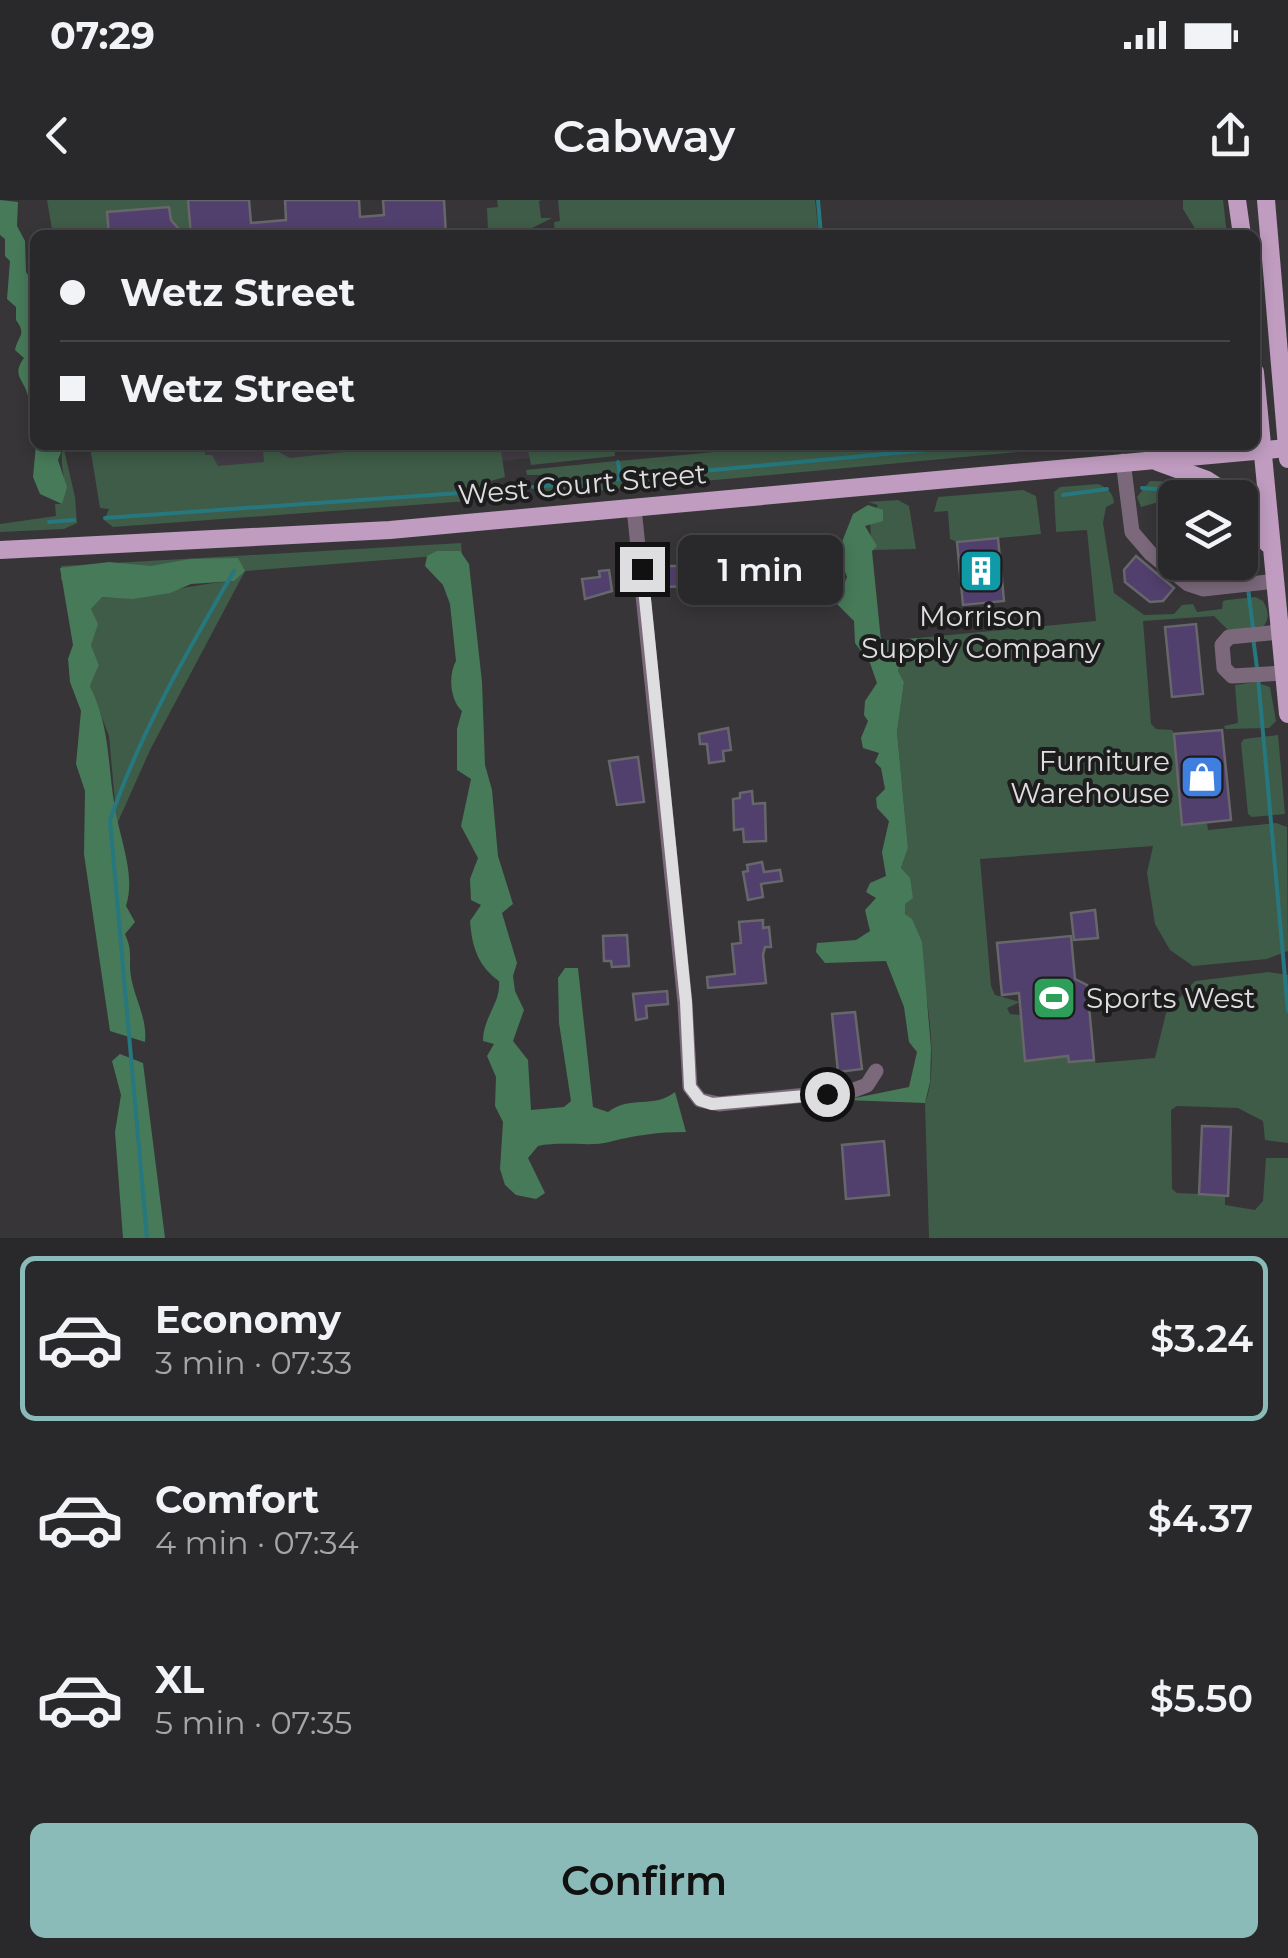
<!DOCTYPE html>
<html lang="en">
<head>
<meta charset="utf-8">
<style>
  :root { --surface:#29282a; --page:#353436; --text:#f1f3f6; --muted:#a5a6a8; --line:#454447; --accent:#8bbbb9 }
  body { margin:0; font-family:Montserrat,sans-serif; background:var(--page); color:var(--text); height:100vh; display:flex; flex-direction:column; font-size:38px; white-space:nowrap }
  * { box-sizing:border-box; margin:0 }
  p { font-size:32px; color:var(--muted) }
  .icon { flex:none; width:55px; height:55px; fill:none; stroke:currentColor; stroke-width:2; stroke-linecap:round; stroke-linejoin:round }
  .map { position:relative; height:1038px; overflow:hidden }
  .panel { display:flex; flex-direction:column; background:var(--surface); flex:1 }
  .panel>* { flex:none }
  .top-card { position:absolute; left:30px; top:30px; width:1230px; height:220px; border-radius:15px; box-shadow:0 5px 15px #0003,0 0 0 2px var(--line); display:grid; align-content:center; height:220px; padding:0 30px; background:var(--surface) }
  .fabs { position:absolute; left:1158px; top:280px; display:grid; gap:20px }
  .fabs a { display:grid; place-items:center; width:100px; height:100px; border-radius:15px; background:var(--surface); box-shadow:0 5px 15px #0003,0 0 0 2px var(--line); font-size:50px }
  .end { position:absolute; width:45px; height:45px; margin:-22px; border:12px solid #dedddf; background:#111; box-shadow:0 0 0 5px #111 }
  .from { border-radius:50% }
  .bubble { position:absolute; height:70px; border-radius:15px; background:var(--surface); box-shadow:0 5px 15px #0003,0 0 0 2px var(--line); font-size:32px; font-weight:600; line-height:70px; text-align:center }
  .top-card b { display:flex; align-items:center; gap:35px; height:95px; font-size:38px }
  .top-card b+b { border-top:2px solid var(--line) }
  .top-card i { width:25px; height:25px; background:var(--text) }
  ul { padding:18px 0 0; list-style:none }
  li { display:flex; align-items:center; gap:30px; height:165px; margin:0 20px 15px; padding:0 10px; border:5px solid transparent; border-radius:15px }
  li div { flex:1 }
  li b { display:block; font-size:38px }
  li em { font-style:normal; font-weight:600 }
  li.selected { border-color:var(--accent) }
  li>.icon { width:90px; height:90px; stroke-width:1.5 }
  .action { display:flex; gap:20px; margin-top:auto; padding:20px 30px }
  .action a { flex:1; height:115px; border-radius:15px; background:var(--accent); color:#111; font-size:40px; font-weight:600; line-height:115px; text-align:center }
  .status { display:flex; justify-content:space-between; align-items:center; height:70px; padding:0 50px; background:var(--surface); direction:ltr }
  .status svg { height:28px; fill:currentColor }
  header { display:flex; justify-content:space-between; align-items:center; height:130px; padding:0 30px; background:var(--surface); font-size:45px; font-weight:600 }
  .map>svg:first-child { display:block }
  .built { fill:#423c44 }
  .green { fill:#3f5c48 }
  .forest { fill:#477a59 }
  .lines { fill:none; stroke-linecap:round; stroke-linejoin:round }
  .stream { stroke:#26777e; stroke-width:4 }
  .building { fill:#513f6d; stroke:#67666a; stroke-width:2.5 }
  .minor { stroke:#7b697b; stroke-width:15 }
  .major { stroke:#bf9cc0; stroke-width:18 }
  .route { stroke:#dedddf; stroke-width:12 }
  .labels { text-anchor:middle; stroke-width:8; stroke-linejoin:round; paint-order:stroke }
  .street-label { font-size:28px; fill:#dedddf; stroke:#1e1d1e }
  .poi-label { font-size:28px; fill:#dedddf; stroke:#1e1d1e }
</style>
</head>
<body>
<div class="status"><b>07:29</b><svg viewBox="0 0 49 12"><path d="M0 12V9h3v3zM5 12V6h3v6zM10 12V3h3v9zM15 12V0h3v12zM26 1h20v11H26zM47 4h2v5h-2z"/></svg></div>
<header><svg class="icon" aria-label="back" viewBox="0 0 24 24"><path d="M15 5l-7 7 7 7"/></svg>Cabway<svg class="icon" aria-label="share" viewBox="0 0 24 24"><path d="M12 15V3M7 8l5-5 5 5M5 13v7h14v-7"/></svg></header>
<div class="map">
<svg width="1288" height="1038" viewBox="0 0 1288 1038">
  <rect width="100%" height="100%" fill="#373538"/>
  <!-- built -->
  <polygon class="built" points="89,245 659,245 502,261 97,289"/>
  <!-- green -->
  <g class="green">
    <polygon points="47,0 188,0 191,35 171,24 169,7 107,12 108,29 104,30 104,35 53,35"/>
    <polygon points="497,0 542,0 539,1 541,18 552,18 522,33 521,28 488,31 487,8 498,7"/>
    <polygon points="558,0 815,0 819,35 555,35 554,22 560,21"/>
    <polygon points="1183,0 1223,0 1227,35 1199,35 1183,9"/>
    <path d="M63,245l12,52 2,26 -13,6 -64,3v-8l56,-8 -1,-12h7c7,-27 -4,-34 1,-59z"/>
    <polygon points="90,245 204,245 205,255 212,255 218,266 264,262 263,250 273,249 290,258 362,250 370,245 500,245 505,277 491,281 496,299 113,327 104,320 109,309 100,308"/>
    <polygon points="527,245 614,245 615,256 531,265"/>
    <polygon points="788,245 1095,245 541,296 538,290 541,275 527,275 526,270 616,261 618,265 619,261"/>
    <polygon points="1150,281 1187,282 1224,297 1175,298 1175,314 1159,302 1141,307 1137,297"/>
    <path d="M1098,284c9,4 15,8 16,19l-8,4 -3,16 11,70 30,22 30,-1 8,-9 11,-1 4,8 25,-3 1,-8 4,-1 28,-3 8,4c5,9 7,16 1,25l-36,4 -14,-14 -71,5 8,103 5,5 16,1 2,4 9,91 24,-2 1,7 68,-7 11,4 1,124 -21,8 -74,7 -23,-16 -15,-26 -8,-51 6,-27 -173,13 11,127 4,9 25,7 -13,6 3,6 11,1 5,46 42,-5 1,6 25,-2 2,3 59,-5 11,-45 29,-32 74,-9 19,3v168l-23,-3 -2,-19 -25,-13 -61,-2 -6,4 1,79 5,4 48,2v10l30,5 8,-9 3,-43h22v80h-359l-4,-135c13,-29 4,-99 -3,-131 -5,-23 -16,-45 -18,-68l9,-7 -12,-29 7,-20 -11,-116 7,-50 -6,-11 5,-14 15,-19 178,-17 -9,-91 -31,2 -2,-40 6,-5z"/>
    <polygon points="1023,290 1036,296 1041,334 957,342 950,339 948,311 934,312 938,297"/>
    <polygon points="898,300 909,306 916,349 872,350 870,323 878,305 868,302"/>
    <path d="M461,343l1,11 -217,17 -95,179 -33,74 -8,-88 -19,-50 9,-21 -8,-20v-36l10,-12c47,2 87,-13 133,-16l-173,-1v-14z"/>
    <polygon points="1255,482 1270,487 1276,521 1269,528 1225,529 1224,526 1238,523 1235,485"/>
    <polygon points="1278,535 1285,614 1252,617 1248,614 1241,543 1244,539"/>
  </g>
  <!-- forest -->
  <g class="forest">
    <path d="M0,0l18,2 -1,24 8,15 1,31 9,14 -3,26 3,132 -4,-6c1,-15 1,-28 -3,-42 -4,-17 -17,-20 -4,-38l-9,-8c3,-15 12,-15 1,-30v-13l-9,-8 3,-38 -5,-5v-17l-5,-4z"/>
    <polygon points="36,245 64,245 58,260 67,287 62,304 40,294 33,277"/>
    <polygon points="868,305 883,310 883,321 865,326 877,346 872,351 881,441 918,438 903,458 898,471 904,482 897,532 908,648 901,668 910,678 913,698 905,704 905,714 912,719 922,742 931,848 930,882 925,903 845,900 909,887 917,852 909,842 904,807 886,761 825,763 816,752 817,743 856,740 870,731 865,710 876,698 866,692 870,683 886,676 882,652 889,621 877,608 876,598 885,589 881,568 875,562 879,553 863,548 861,538 868,521 864,515 865,501 877,483 870,463 855,443 854,421 836,403 847,377 838,352 853,314"/>
    <path d="M437,351h23l9,13 13,118 3,83 7,25 6,66 15,48 -11,9 15,50 -4,13 2,15 9,19 -11,31 15,19 3,50 33,-3 7,-6 -12,-78 -1,-45 7,-10h13l15,139 15,5c22,-17 46,-3 67,-20l11,40c-29,0 -49,3 -77,10 -16,5 -49,-1 -71,4l-10,12 17,35 -9,6 -20,-4 -11,-10 -5,-16 3,-47 -8,-16 1,-29 -9,-21 7,-12 -11,-3c0,-24 18,-38 16,-60 -21,-15 -27,-34 -29,-60l11,-16 -10,-5 -1,-21 8,-21 -17,-32 10,-47 -14,-9v-41l5,-18c-12,-11 -14,-36 -6,-50l-6,-57 -7,-19 -18,-19 2,-10z"/>
    <path d="M238,358l7,13 -11,10 -43,3 -21,9 -37,6 -31,-2 -11,12 7,15 -7,21 8,20 -9,21c21,44 17,77 25,122 5,32 21,67 11,98l9,16 -10,12c6,14 5,18 5,32 0,26 18,49 15,76l-35,-11 -26,-177 1,-63 -9,-27 5,-53 -11,-29 -2,-23 5,-14 -13,-77 49,-6 42,4 39,-7z"/>
    <polygon points="120,854 143,863 165,1038 123,1038 115,932 121,895 112,861"/>
  </g>
  <g class="lines">
    <!-- stream -->
    <g class="stream">
      <polyline points="818,0 821,35"/>
      <polyline points="616,245 617,248"/>
      <polyline points="618,262 620,277"/>
      <polyline points="533,287 981,245"/>
      <polyline points="1142,288 1183,291 1201,298"/>
      <polyline points="1063,295 1107,289"/>
      <polyline points="105,318 502,290"/>
      <polyline points="49,322 74,320"/>
      <polyline points="1240,339 1247,378"/>
      <polyline points="1248,388 1253,428"/>
      <polyline points="1253,437 1257,468"/>
      <polyline points="1258,477 1288,811"/>
      <path d="M147,1038l-37,-418c31,-89 77,-168 124,-249"/>
    </g>
  </g>
  <!-- building -->
  <g class="building">
    <polygon points="188,0 249,0 251,23 286,20 285,0 359,0 360,17 384,15 383,0 444,0 446,35 191,35"/>
    <polygon points="169,7 171,20 184,35 109,35 107,12"/>
    <polygon points="998,338 1004,401 963,405 957,342"/>
    <polygon points="756,353 756,357 766,356 769,383 758,384 752,365 743,366 742,354"/>
    <polygon points="1136,356 1174,388 1163,401 1150,402 1125,382 1124,370"/>
    <polygon points="680,361 695,361 695,386 663,387 663,366 680,366"/>
    <polygon points="609,370 612,391 585,399 582,379 600,377 599,371"/>
    <polygon points="1196,424 1203,494 1172,497 1165,427"/>
    <polygon points="728,528 731,550 723,551 724,561 709,563 707,544 700,544 699,534"/>
    <polygon points="1222,530 1231,620 1182,625 1174,534"/>
    <polygon points="638,557 644,602 617,605 609,561"/>
    <polygon points="752,591 753,604 765,603 766,641 744,642 743,629 734,630 733,599 740,598 740,593"/>
    <polygon points="762,662 764,672 780,670 782,681 761,684 763,697 748,700 743,672 748,671 747,665"/>
    <polygon points="1095,710 1098,738 1074,740 1071,713"/>
    <polygon points="763,720 763,728 769,727 771,747 765,747 763,755 766,783 708,788 707,777 735,774 732,744 741,743 739,722"/>
    <polygon points="627,735 629,766 612,767 611,761 604,761 603,736"/>
    <polygon points="1071,736 1075,779 1087,785 1094,860 1069,862 1068,856 1025,861 1019,793 1002,795 997,743"/>
    <polygon points="667,791 668,804 646,806 647,818 636,820 633,794"/>
    <polygon points="855,812 862,869 838,872 832,814"/>
    <polygon points="1202,926 1231,927 1228,996 1199,994"/>
    <polygon points="884,941 889,995 846,999 842,945"/>
  </g>
  <g class="lines">
    <!-- minor -->
    <g class="minor">
      <polyline points="1123,261 1132,332 1151,354 1188,384 1203,389 1276,381"/>
      <polyline points="634,308 685,803 690,887 700,900 719,904 854,890 867,885 876,871"/>
      <polyline points="1280,432 1229,437 1222,445 1224,468 1232,476 1284,473"/>
    </g>
    <!-- major -->
    <g class="major">
      <polyline points="1237,0 1242,35"/>
      <polyline points="1266,0 1288,259"/>
      <polyline points="1255,172 1288,514"/>
      <polyline points="1158,262 1207,280 1235,298"/>
      <polyline points="1240,302 1267,343"/>
      <polyline points="0,350 390,330 1288,248"/>
    </g>
  </g>
  <g class="lines">
    <!-- route -->
    <polyline class="route" points="642,369 686,802 690,887 700,900 712,904 827,894"/>
  </g>
  <!-- icons -->
  <defs>
    <symbol id="building-square" viewBox="-11 -11 22 22"><rect x="-9" y="-9" width="18" height="18" rx="4" fill="#0f9aa8" stroke="#1e1d1e"/><path d="M-4-6H4V6H1V3H-1V6H-4ZM-2.5-4.3h1.7v1.8h-1.7ZM.8-4.3h1.7v1.8H.8ZM-2.5-1h1.7V.8h-1.7ZM.8-1h1.7V.8H.8Z" fill="#fff"/></symbol>
    <symbol id="shop-square" viewBox="-11 -11 22 22"><rect x="-9" y="-9" width="18" height="18" rx="4" fill="#3f7fe0" stroke="#1e1d1e"/><path d="M-5-2.5h2.3a2.7 3.5 0 0 1 5.4 0H5L5.5 6h-11ZM-1.5-2.5h3a1.5 2.3 0 0 0-3 0Z" fill="#fff"/></symbol>
    <symbol id="stadium-square" viewBox="-11 -11 22 22"><rect x="-9" y="-9" width="18" height="18" rx="4" fill="#2e9e5b" stroke="#1e1d1e"/><path d="M0-5a6.5 5 0 1 0 0 10a6.5 5 0 1 0 0-10ZM-3.5-1.8h7v3.6h-7Z" fill="#fff"/></symbol>
  </defs>
  <g fill-rule="evenodd">
    <use href="#building-square" x="956" y="346" width="50" height="50"/>
    <use href="#shop-square" x="1177" y="552" width="50" height="50"/>
    <use href="#stadium-square" x="1029" y="773" width="50" height="50"/>
  </g>
  <g class="labels">
    <!-- street labels -->
    <g class="street-label">
      <text transform="translate(582 284) rotate(-5)" y="10">West Court Street</text>
    </g>
    <!-- poi labels -->
    <g class="poi-label">
      <text x="981" y="426">Morrison<tspan x="981" dy="32">Supply Company</tspan></text>
      <text x="1170" y="571" text-anchor="end">Furniture<tspan x="1170" dy="32">Warehouse</tspan></text>
      <text x="1086" y="808" text-anchor="start">Sports West</text>
    </g>
  </g>
</svg>
<div class="fabs">
<a><svg class="icon" aria-label="layers" viewBox="0 0 24 24"><path d="M12 4l9 5-9 5-9-5zM3 14l9 5 9-5"/></svg></a>
</div>
<i class="end from" style="left:827px;top:894px"></i>
<i class="end" style="left:642px;top:369px"></i>
<div class="bubble" style="left:678px;top:335px;width:165px">1 min</div>
<div class="top-card">
<b><i class="from"></i>Wetz Street</b>
<b><i></i>Wetz Street</b>
</div>
</div>
<section class="panel">
<ul>
<li class="selected"><svg class="icon" aria-label="car" viewBox="0 0 24 24"><path d="M5 17H2v-5l4-1 3-4h7l3 4 3 1v5h-3M9 17h6M6 11h13"/><circle cx="7" cy="17" r="2"/><circle cx="17" cy="17" r="2"/></svg><div><b>Economy</b><p>3 min · 07:33</p></div><em>$3.24</em></li>
<li><svg class="icon" aria-label="car" viewBox="0 0 24 24"><path d="M5 17H2v-5l4-1 3-4h7l3 4 3 1v5h-3M9 17h6M6 11h13"/><circle cx="7" cy="17" r="2"/><circle cx="17" cy="17" r="2"/></svg><div><b>Comfort</b><p>4 min · 07:34</p></div><em>$4.37</em></li>
<li><svg class="icon" aria-label="car" viewBox="0 0 24 24"><path d="M5 17H2v-5l4-1 3-4h7l3 4 3 1v5h-3M9 17h6M6 11h13"/><circle cx="7" cy="17" r="2"/><circle cx="17" cy="17" r="2"/></svg><div><b>XL</b><p>5 min · 07:35</p></div><em>$5.50</em></li>
</ul>
<div class="action"><a>Confirm</a></div>
</section>
</body>
</html>
